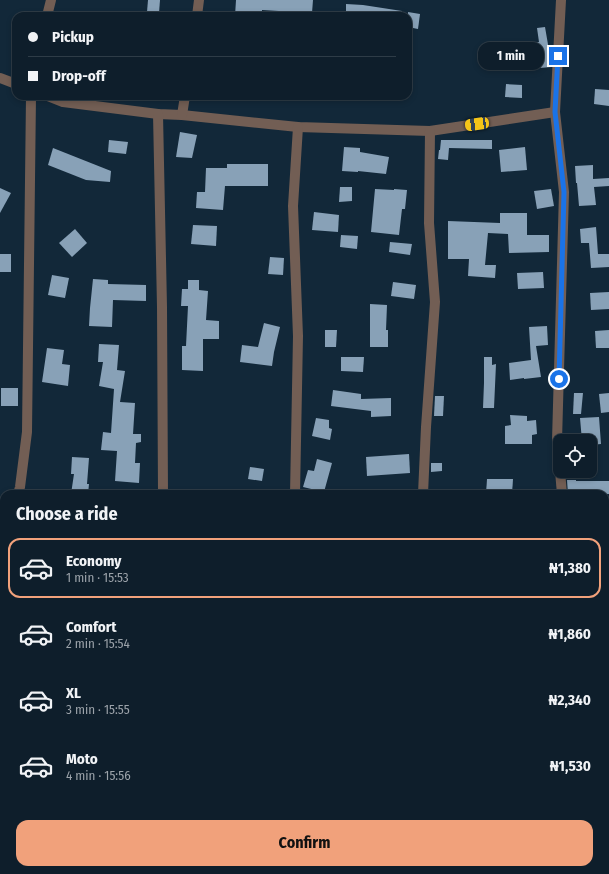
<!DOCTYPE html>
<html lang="en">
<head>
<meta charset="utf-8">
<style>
  :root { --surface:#0e1e2b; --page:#172733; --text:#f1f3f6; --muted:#9ba2a9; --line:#2e3c47; --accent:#f1a17b }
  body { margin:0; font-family:"Fira Sans Condensed",sans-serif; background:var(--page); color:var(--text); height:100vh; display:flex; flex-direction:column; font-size:15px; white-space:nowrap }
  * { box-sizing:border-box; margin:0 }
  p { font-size:13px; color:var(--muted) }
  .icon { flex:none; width:22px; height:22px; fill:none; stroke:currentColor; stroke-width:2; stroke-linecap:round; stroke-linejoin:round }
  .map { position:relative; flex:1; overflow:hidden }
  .details { position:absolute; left:0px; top:490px; width:609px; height:384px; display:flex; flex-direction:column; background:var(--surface); border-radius:12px 12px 0 0; box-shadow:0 2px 6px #0003,0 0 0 1px var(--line) }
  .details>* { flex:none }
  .hud { position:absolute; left:12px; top:12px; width:400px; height:88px; border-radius:12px; box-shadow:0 2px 6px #0003,0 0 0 1px var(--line); display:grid; align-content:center; height:88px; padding:0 16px; background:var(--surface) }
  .tools { position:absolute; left:553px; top:434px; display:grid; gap:8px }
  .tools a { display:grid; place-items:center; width:44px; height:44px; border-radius:8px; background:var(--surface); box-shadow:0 2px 6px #0003,0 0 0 1px var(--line); font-size:20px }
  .end { position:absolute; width:18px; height:18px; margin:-9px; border:5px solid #1a73e8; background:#fff; box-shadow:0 0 0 2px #fff }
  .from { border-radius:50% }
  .bubble { position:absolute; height:28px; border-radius:12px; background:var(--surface); box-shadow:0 2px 6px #0003,0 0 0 1px var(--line); font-size:13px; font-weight:700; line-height:28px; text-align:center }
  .car { position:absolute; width:12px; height:24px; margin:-12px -6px; border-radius:5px; box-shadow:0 0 3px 1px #0007; background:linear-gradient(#f5c518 24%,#345 0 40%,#f5c518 0 76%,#345 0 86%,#f5c518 0) }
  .hud b { display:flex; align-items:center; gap:14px; height:38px; font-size:15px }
  .hud b+b { border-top:1px solid var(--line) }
  .hud i { width:10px; height:10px; background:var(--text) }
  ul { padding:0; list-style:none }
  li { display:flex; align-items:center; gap:12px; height:60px; margin:0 8px 6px; padding:0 8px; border:2px solid transparent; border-radius:12px }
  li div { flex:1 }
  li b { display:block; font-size:15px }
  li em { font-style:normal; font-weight:700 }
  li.on { border-color:var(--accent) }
  li>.icon { width:36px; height:36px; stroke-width:1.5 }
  h2 { padding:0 16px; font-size:18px; line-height:48px }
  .button { display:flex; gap:8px; margin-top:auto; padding:8px 16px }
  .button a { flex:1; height:46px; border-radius:12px; background:var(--accent); color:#111; font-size:16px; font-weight:700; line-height:46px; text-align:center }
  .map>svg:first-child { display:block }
  .building { fill:#88a1b7 }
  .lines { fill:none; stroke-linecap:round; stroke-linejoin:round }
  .minor { stroke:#725e54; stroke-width:10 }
  .route { stroke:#1a73e8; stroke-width:5 }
</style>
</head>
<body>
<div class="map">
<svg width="609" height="874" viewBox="0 0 609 874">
  <rect width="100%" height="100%" fill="#122839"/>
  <!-- building -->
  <g class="building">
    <polygon points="148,0 160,0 159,13 147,12"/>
    <polygon points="236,0 313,0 312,13 262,10 262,16 235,16"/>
    <polygon points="346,4 363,5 402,11 402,16 346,16"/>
    <polygon points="408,12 420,14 418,29 408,27"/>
    <polygon points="545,27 550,56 552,56 551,67 540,68 540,65 497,70 495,49 539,42 537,28"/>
    <polygon points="506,84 522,85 522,98 505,97"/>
    <polygon points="595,89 609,90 609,106 594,104"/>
    <polygon points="180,132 197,135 192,158 176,157"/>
    <polygon points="109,140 128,142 126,154 108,152"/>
    <polygon points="441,140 492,140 492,149 449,148 448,160 438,159 439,150 440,150"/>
    <polygon points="344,147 360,148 360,152 389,157 386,174 358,171 358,172 342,171"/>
    <polygon points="525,147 527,170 501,172 499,150"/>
    <polygon points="53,148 111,171 110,182 86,180 48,165"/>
    <polygon points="227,164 268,164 268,186 225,186 223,210 196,208 197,192 205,192 206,168 227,168"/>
    <polygon points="593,165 593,179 609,178 609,186 594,187 596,205 579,206 577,183 576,183 575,166"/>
    <polygon points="340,187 352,187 352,201 339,202"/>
    <polygon points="0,188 11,193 0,213"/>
    <polygon points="375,189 394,190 394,189 407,190 405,209 402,209 399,235 371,232"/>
    <polygon points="551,189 554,206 537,209 534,191"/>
    <polygon points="314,212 339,215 338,232 312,230"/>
    <polygon points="500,213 527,213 527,235 549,235 549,252 509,253 508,234 488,233 485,265 496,265 495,278 468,276 469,259 448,259 448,221 500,223"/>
    <polygon points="193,225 217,226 216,246 191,244"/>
    <polygon points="596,227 598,254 609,254 609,267 591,268 589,243 581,243 580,229"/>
    <polygon points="75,229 87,243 72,257 59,243"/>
    <polygon points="341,235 358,236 357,249 340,247"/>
    <polygon points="390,242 412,244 410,255 389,252"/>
    <rect x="0" y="254" width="11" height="18"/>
    <polygon points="270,257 284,258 283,275 268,274"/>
    <polygon points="543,272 544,288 518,289 517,273"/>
    <polygon points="52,275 69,278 65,298 48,295"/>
    <polygon points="93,279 108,280 108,284 146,285 146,301 113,300 112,327 89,326 90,308"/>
    <polygon points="188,280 199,280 199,290 208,291 206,320 219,321 219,339 203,339 203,371 182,370 182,346 186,346 188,306 181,306 182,289 188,289"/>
    <polygon points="393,282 416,285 414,299 391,296"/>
    <polygon points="609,292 609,309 591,310 590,293"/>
    <polygon points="370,304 387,305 386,330 388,330 388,347 370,347"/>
    <polygon points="264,323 280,327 274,352 272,366 240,362 242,345 258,347"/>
    <polygon points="547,326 548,345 536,346 541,377 524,379 524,378 510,380 509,363 531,360 529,327"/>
    <polygon points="325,330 337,330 336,347 325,347"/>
    <polygon points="609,330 609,348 596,348 595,331"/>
    <polygon points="99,344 119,345 117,370 125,371 120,402 135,403 133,434 141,434 141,442 136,443 135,463 140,463 139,483 115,481 117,451 101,450 103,432 111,433 114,389 99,386 103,362 98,362"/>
    <polygon points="47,348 64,350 62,364 70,365 68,386 42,382"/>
    <polygon points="341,357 364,357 363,372 341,371"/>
    <polygon points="484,357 492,357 492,365 496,364 494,408 483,408 484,383"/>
    <rect x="1" y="388" width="17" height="18"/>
    <polygon points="333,390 361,394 361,399 391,398 391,416 371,417 371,411 331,406"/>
    <polygon points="574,393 583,393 581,414 573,414"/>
    <polygon points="609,393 609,412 601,413 599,394"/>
    <polygon points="435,396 444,396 443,416 434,416"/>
    <polygon points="510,415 527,416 527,421 536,420 537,434 532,435 532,444 505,444 505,426 511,425"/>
    <polygon points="599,417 601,444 590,445 590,441 582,441 580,418"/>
    <polygon points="316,418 329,420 329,428 332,429 330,440 312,436"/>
    <polygon points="409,454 410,473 367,476 366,457"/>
    <polygon points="72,457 89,458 87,484 89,484 88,494 71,494 74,474 71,474"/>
    <polygon points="317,459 332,463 324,492 303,487 308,470 314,471"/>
    <polygon points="431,463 442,463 442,471 431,472"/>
    <polygon points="250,467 264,469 262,481 248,479"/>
    <polygon points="487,479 513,479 512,494 486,494"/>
    <polygon points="567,480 576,480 576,481 609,481 609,494 568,494"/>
  </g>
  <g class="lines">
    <!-- minor -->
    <g class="minor">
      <polyline points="47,16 51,0"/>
      <polyline points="197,16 199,0"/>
      <polyline points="0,78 16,84"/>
      <polyline points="48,96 63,102 158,114 182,115 298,127 430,131 555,112"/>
      <polyline points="158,114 162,307 163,494"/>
      <polyline points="182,115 185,96"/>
      <polyline points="560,470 557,441 564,192 555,112 561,0"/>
      <polyline points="560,471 562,494"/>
      <polyline points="18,494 20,487 27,432 31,96"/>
      <polyline points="295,494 298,336 293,206 298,127"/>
      <polyline points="423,494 426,427 435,302 429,223 430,131"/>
      <polyline points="0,551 4,540"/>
      <polyline points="285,870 299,872 307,874"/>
      <polyline points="580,870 580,874"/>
      <polyline points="233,874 237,870"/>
      <polyline points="397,874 398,870"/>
    </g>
  </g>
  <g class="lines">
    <!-- route -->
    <polyline class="route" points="558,56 555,112 564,192 559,379"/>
  </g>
</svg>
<div class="tools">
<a><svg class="icon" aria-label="locate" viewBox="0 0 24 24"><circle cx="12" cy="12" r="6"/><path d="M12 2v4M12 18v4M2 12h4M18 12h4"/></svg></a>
</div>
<i class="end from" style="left:559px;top:379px"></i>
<i class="end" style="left:558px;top:56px"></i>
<div class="bubble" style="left:478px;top:42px;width:66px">1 min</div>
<i class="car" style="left:477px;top:124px;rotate:262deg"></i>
<div class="hud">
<b><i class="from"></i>Pickup</b>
<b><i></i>Drop-off</b>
</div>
<section class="details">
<h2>Choose a ride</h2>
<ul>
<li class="on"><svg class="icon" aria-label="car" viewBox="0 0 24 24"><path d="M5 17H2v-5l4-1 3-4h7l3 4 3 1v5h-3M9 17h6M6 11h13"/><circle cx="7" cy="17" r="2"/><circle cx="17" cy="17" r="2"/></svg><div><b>Economy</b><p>1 min · 15:53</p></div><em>₦1,380</em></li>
<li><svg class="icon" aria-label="car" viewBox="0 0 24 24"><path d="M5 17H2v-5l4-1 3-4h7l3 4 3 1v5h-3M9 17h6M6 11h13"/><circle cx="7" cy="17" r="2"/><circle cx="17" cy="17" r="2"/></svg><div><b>Comfort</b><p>2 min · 15:54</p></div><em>₦1,860</em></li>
<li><svg class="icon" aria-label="car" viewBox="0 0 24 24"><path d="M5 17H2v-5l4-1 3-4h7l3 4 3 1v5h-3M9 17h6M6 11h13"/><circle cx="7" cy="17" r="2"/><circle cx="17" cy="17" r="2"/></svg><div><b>XL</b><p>3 min · 15:55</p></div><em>₦2,340</em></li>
<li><svg class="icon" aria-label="car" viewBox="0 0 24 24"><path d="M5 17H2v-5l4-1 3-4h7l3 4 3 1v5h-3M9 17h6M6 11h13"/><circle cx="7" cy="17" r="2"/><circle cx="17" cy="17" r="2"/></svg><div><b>Moto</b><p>4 min · 15:56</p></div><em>₦1,530</em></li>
</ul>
<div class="button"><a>Confirm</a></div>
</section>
</div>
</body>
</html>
